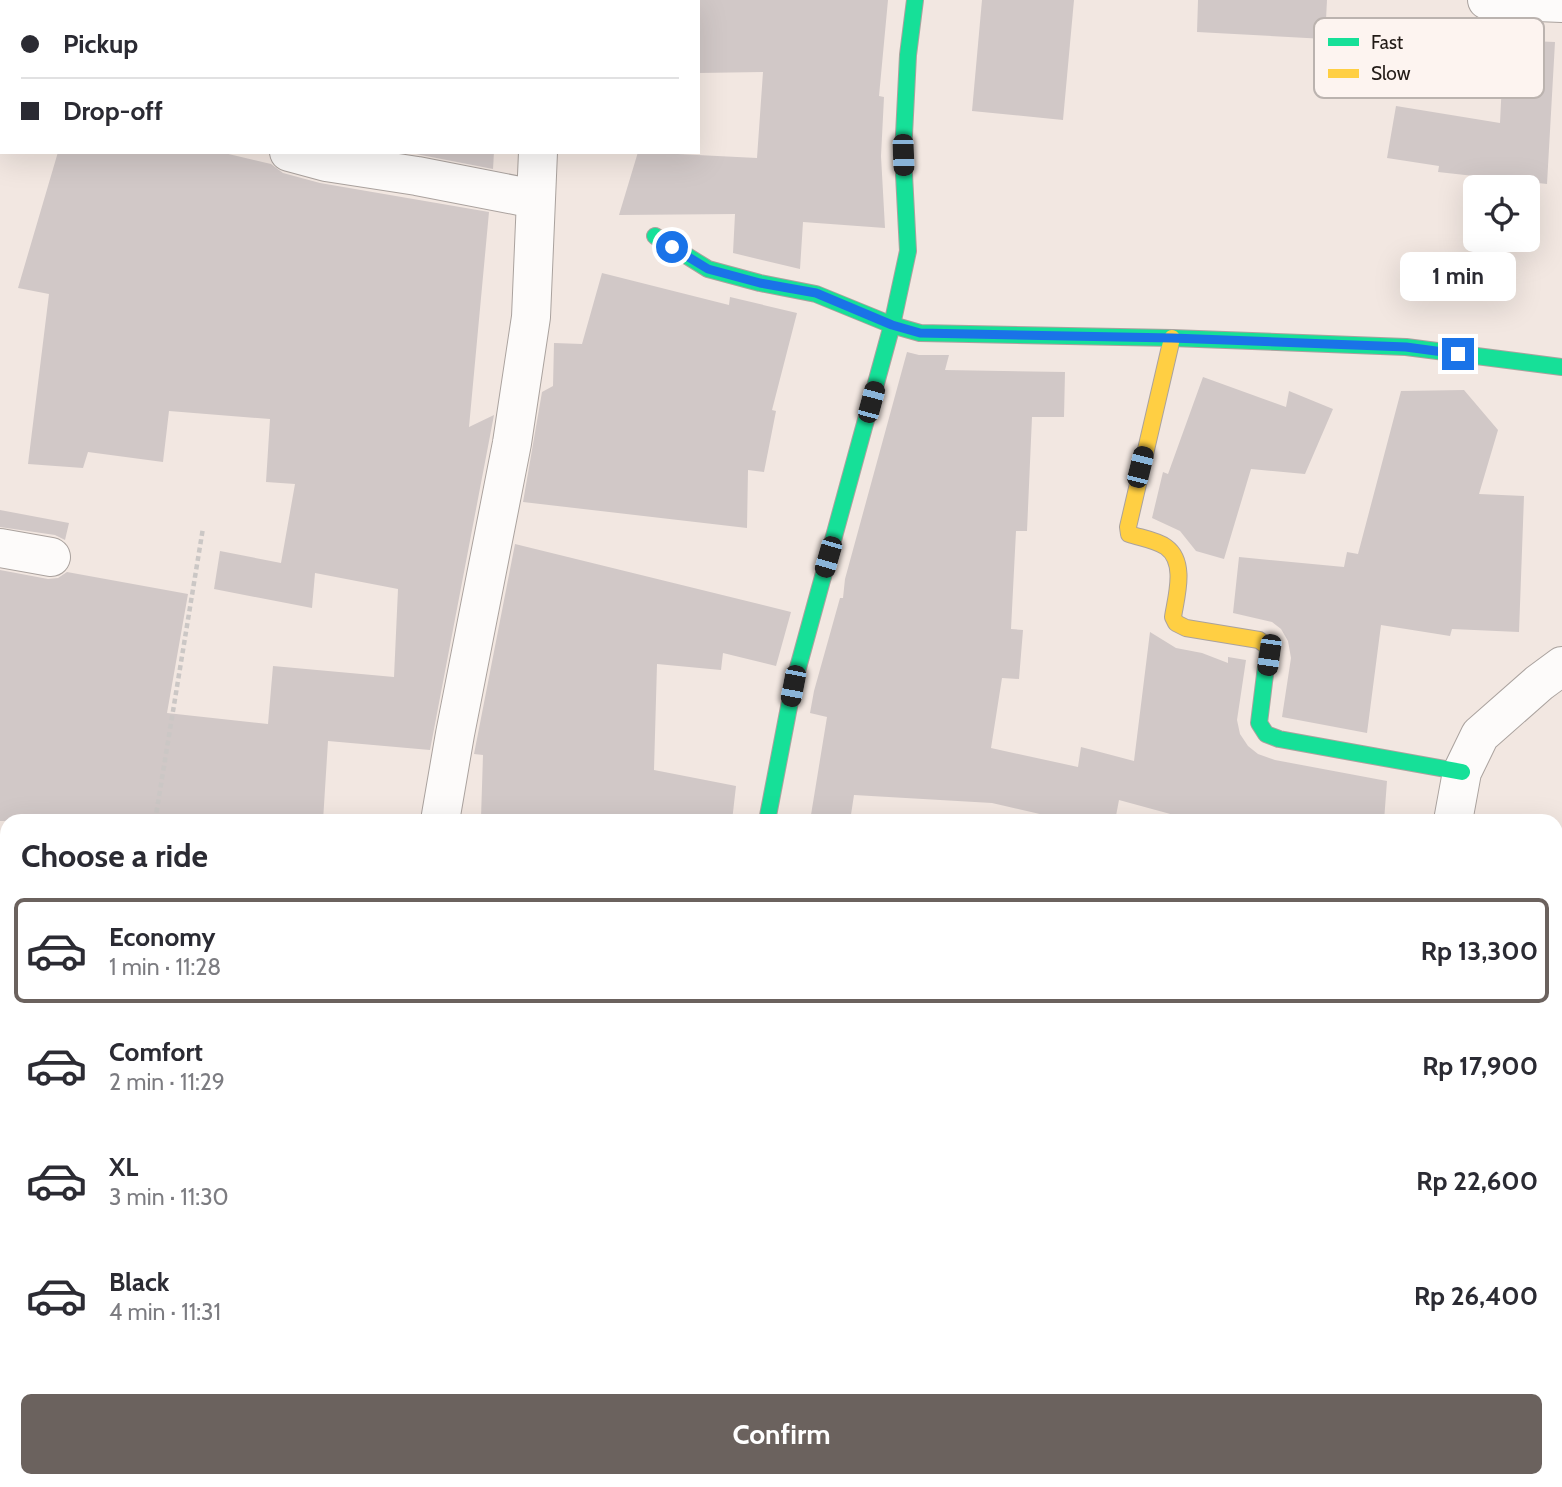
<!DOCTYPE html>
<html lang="en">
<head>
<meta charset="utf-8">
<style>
  :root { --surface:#fff; --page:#f2f2f3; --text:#2b2b33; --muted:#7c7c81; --line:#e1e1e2; --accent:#6b625e }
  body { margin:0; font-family:Cabin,sans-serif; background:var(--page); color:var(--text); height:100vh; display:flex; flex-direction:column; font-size:26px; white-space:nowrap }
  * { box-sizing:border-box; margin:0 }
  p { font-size:23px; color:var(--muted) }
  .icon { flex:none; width:38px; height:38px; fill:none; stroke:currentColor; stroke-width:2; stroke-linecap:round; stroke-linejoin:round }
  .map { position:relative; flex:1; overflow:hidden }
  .drawer { position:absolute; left:0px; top:814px; width:1563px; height:674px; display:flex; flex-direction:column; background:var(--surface); border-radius:21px 21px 0 0; box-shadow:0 7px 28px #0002 }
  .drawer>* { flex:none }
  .hud { position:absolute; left:0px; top:0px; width:700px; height:154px; box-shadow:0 7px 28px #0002; display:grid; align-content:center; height:154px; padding:0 21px; background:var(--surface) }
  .controls { position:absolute; left:1463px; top:175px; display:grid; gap:14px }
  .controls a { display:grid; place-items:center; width:77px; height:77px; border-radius:10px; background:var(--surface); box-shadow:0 7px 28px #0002; font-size:35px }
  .end { position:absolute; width:32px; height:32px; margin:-16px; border:9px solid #1a73e8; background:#fff; box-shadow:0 0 0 4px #fff }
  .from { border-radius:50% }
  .bubble { position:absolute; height:49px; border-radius:10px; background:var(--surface); box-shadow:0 7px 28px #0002; font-size:23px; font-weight:800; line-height:49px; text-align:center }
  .car { position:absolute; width:21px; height:42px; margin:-21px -10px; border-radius:9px; box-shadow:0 0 5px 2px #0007; background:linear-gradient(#222 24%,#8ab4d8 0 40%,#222 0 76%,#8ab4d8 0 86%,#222 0) }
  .hud b { display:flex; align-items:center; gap:24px; height:66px; font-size:26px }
  .hud b+b { border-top:2px solid var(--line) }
  .hud i { width:18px; height:18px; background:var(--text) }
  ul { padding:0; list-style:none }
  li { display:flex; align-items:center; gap:21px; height:105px; margin:0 14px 10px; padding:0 7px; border:4px solid transparent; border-radius:10px }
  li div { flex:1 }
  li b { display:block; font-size:26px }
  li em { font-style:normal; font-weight:800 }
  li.on { border-color:var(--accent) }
  li>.icon { width:63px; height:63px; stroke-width:1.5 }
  h2 { padding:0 21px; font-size:32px; line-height:84px }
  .action { display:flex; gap:14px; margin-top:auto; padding:14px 21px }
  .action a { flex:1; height:80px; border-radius:10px; background:var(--accent); color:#fff; font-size:28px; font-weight:800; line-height:80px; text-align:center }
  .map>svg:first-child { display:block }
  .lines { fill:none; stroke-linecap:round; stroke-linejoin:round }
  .river { stroke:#83dbf6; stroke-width:89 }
  .building { fill:#d1c8c7 }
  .street-casing { stroke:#aaa29e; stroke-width:40 }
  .fast-casing { stroke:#aaa29e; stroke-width:18 }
  .slow-casing { stroke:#aaa29e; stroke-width:18 }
  .path { stroke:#cbc7c5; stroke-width:4.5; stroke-dasharray:5 3.5; stroke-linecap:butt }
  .street { stroke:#fdfbfa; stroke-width:38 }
  .fast { stroke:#16e098; stroke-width:16 }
  .slow { stroke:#ffcf43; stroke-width:16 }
  .route { stroke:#1a73e8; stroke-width:9 }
  .key { fill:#fdf4f0; stroke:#bbb3af; stroke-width:2 }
  .key-label { font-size:19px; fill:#221b17 }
</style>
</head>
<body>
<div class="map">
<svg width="1562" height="1487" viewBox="0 0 1562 1487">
  <rect width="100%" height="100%" fill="#f2e7e1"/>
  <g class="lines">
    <!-- river -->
    <g class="river">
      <polyline points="0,1298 7,1300"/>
      <polyline points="548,1480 567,1487"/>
    </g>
  </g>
  <!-- building -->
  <g class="building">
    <polygon points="698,0 888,0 879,96 884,97 881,156 885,228 803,222 800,269 733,253 735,214 619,215 638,152 757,158 763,72 698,73"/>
    <polygon points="982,0 1074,0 1063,120 972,111"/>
    <polygon points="1198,0 1327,0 1325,39 1197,32"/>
    <polygon points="1504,40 1555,42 1547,184 1438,172 1439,166 1387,158 1396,106 1500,123"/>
    <polygon points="58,152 220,152 271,164 283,173 320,183 489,212 469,427 494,415 430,750 328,741 323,821 0,821 0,570 48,579 58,578 67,572 188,594 167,713 268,724 273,666 394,677 398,589 315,573 312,608 214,589 220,551 281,563 295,484 266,482 270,419 169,411 163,462 88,452 83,468 28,464 49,294 18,288"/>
    <polygon points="406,152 494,152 493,169 421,155"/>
    <polygon points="602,273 729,305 730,297 797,313 772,410 776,411 764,472 748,470 747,528 523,502 542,392 553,386 554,343 582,344"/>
    <polygon points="907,352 919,355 949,355 945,370 1065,372 1064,417 1032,417 1027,531 1016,531 1011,629 1023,630 1019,679 1002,678 991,748 1078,767 1081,747 1134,761 1150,632 1176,648 1202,653 1228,663 1228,657 1246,660 1237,720 1240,734 1248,746 1258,754 1275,760 1387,781 1384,821 1196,821 1119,800 1115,821 1070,821 992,803 854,795 850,821 810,821 827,717 810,713 814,691 840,598 843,598 845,579"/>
    <polygon points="1203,377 1286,407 1289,391 1333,409 1305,474 1251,469 1224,559 1196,551 1180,531 1152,518 1163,472 1168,474"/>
    <polygon points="1464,390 1498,430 1479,494 1524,496 1519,632 1452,629 1450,636 1381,625 1367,733 1282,717 1291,658 1288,641 1281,629 1272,622 1233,613 1239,557 1344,567 1347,552 1358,554 1401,391"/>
    <polygon points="0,510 69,523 65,540 55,535 0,527"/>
    <polygon points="515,544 791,612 776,666 723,653 721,670 657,664 654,770 736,786 732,821 548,821 481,818 483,755 474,754"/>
  </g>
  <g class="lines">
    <defs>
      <g id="street">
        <polyline points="518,0 518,2"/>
        <polyline points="1487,0 1562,3"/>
        <polyline points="0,32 2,25"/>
        <polyline points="0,89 2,90"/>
        <polyline points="289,152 326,162 417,176 535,199"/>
        <polyline points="0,548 51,557"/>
        <polyline points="440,821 455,734 512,443 531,317 538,152"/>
        <polyline points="1453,821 1462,772 1480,735 1539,683 1562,666"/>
        <polyline points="0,1019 7,1020"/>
        <polyline points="1556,1415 1562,1416"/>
      </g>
      <g id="fast">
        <polyline points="655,236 708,269 760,283 816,294 892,325 920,333 1172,338 1406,347 1562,367"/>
        <polyline points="1268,650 1259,723 1266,734 1279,739 1462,772"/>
        <polyline points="767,821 793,686 892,325 908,251 903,155 908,55 915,0"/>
      </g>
      <path id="slow" d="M1172,338l-44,189 1,7c12,4 27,6 37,13 21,15 10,50 7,70l3,6 10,5 73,12 8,6 1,4"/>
    </defs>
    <!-- street casing -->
    <use href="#street" class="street-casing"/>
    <!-- fast casing -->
    <use href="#fast" class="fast-casing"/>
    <!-- slow casing -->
    <use href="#slow" class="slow-casing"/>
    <!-- path -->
    <polyline class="path" points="155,821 203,528"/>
    <!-- street -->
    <use href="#street" class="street"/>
    <!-- fast -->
    <use href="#fast" class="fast"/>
    <!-- slow -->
    <use href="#slow" class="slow"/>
  </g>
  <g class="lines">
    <!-- route -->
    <polyline class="route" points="672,247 708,269 760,283 816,293 892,325 920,333 1172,338 1406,347 1458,354"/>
  </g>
  <!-- legend -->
  <rect x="1314" y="18" width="230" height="80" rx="10" class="key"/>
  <rect x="1328" y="38" width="31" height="8" fill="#16e098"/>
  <rect x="1328" y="69" width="31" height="9" fill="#ffcf43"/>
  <g class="key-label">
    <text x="1371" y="49">Fast</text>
    <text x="1371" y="80">Slow</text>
  </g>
</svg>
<div class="controls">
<a><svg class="icon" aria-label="locate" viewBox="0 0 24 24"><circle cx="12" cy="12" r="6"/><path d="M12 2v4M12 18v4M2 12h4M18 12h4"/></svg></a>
</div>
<i class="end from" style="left:672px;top:247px"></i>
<i class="end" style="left:1458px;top:354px"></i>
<div class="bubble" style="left:1400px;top:252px;width:116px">1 min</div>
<i class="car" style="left:903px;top:155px;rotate:178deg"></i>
<i class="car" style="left:871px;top:402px;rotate:15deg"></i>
<i class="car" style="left:1140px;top:467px;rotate:14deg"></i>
<i class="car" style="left:828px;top:557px;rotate:196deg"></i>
<i class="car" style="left:1269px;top:655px;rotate:188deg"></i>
<i class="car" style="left:793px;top:686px;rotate:191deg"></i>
<div class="hud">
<b><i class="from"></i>Pickup</b>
<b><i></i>Drop-off</b>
</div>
<section class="drawer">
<h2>Choose a ride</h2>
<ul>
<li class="on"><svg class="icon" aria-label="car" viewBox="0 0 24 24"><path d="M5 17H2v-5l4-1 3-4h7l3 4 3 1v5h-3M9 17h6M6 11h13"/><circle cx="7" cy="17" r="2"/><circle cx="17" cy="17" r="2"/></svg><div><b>Economy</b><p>1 min · 11:28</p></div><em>Rp 13,300</em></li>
<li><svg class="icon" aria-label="car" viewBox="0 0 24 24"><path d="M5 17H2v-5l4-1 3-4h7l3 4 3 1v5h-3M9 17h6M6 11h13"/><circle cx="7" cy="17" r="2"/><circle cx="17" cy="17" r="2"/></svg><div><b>Comfort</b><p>2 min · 11:29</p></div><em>Rp 17,900</em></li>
<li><svg class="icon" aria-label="car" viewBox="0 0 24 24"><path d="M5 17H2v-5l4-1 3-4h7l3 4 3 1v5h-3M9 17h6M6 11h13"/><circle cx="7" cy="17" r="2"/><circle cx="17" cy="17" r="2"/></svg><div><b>XL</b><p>3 min · 11:30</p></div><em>Rp 22,600</em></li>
<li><svg class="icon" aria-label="car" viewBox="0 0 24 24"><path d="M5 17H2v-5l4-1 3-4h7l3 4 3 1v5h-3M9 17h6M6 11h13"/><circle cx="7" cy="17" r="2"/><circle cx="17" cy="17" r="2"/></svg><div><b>Black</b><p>4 min · 11:31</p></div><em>Rp 26,400</em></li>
</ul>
<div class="action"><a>Confirm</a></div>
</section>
</div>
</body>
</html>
